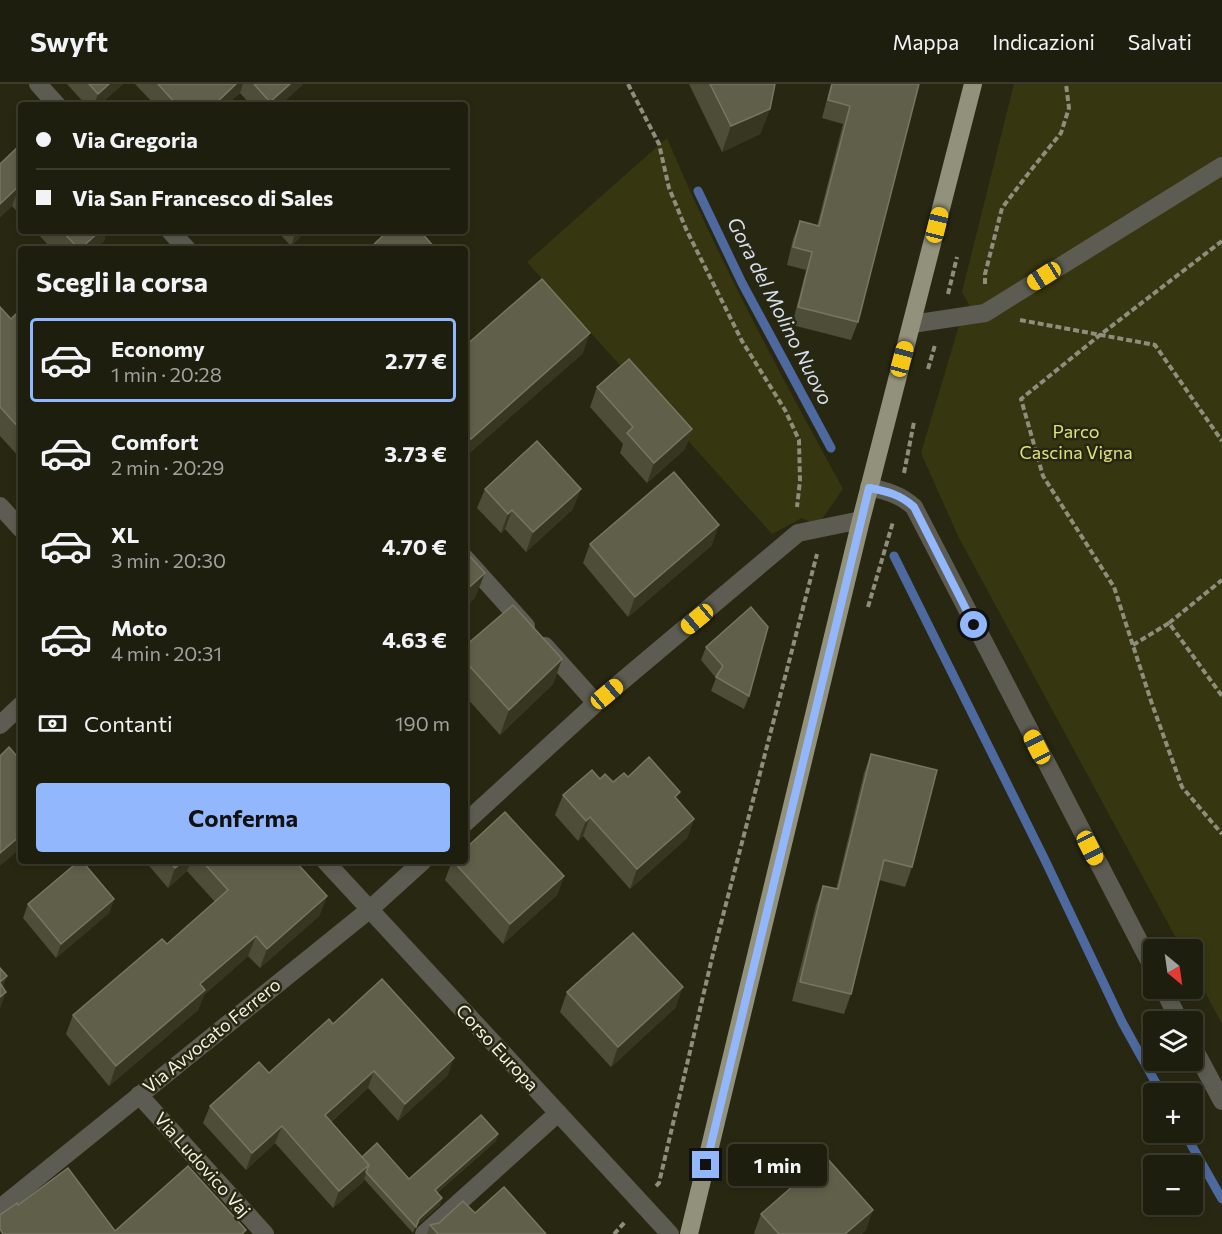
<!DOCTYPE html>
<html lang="it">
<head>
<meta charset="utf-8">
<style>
  :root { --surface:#1e1e0e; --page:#2b2b1c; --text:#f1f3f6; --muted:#a1a29e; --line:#3c3c2e; --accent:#92b7fd }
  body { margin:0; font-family:Commissioner,sans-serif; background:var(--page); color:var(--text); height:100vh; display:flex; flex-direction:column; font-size:22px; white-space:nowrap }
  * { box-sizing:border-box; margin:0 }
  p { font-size:20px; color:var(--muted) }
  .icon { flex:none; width:33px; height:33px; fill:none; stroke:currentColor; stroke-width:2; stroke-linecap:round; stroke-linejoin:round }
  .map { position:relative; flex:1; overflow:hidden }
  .details { position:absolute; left:18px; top:162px; width:450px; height:618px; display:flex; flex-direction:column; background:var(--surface); border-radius:6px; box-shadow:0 3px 9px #0003,0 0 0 2px var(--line) }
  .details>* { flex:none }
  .banner { position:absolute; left:18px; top:18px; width:450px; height:132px; border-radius:6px; box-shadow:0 3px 9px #0003,0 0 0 2px var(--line); display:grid; align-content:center; height:132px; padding:0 18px; background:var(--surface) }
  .needle { width:39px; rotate:151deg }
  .tools { position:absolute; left:1143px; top:855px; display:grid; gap:12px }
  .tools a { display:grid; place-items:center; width:60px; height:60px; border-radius:6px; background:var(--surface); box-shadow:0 3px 9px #0003,0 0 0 2px var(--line); font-size:30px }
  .end { position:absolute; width:27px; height:27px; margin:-14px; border:8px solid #92b7fd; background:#111; box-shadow:0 0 0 3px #111 }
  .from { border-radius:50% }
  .bubble { position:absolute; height:42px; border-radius:6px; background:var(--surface); box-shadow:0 3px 9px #0003,0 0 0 2px var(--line); font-size:20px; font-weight:700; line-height:42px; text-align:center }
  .car { position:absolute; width:18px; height:36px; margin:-18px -9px; border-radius:8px; box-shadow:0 0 4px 2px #0007; background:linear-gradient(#f5c518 24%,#345 0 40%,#f5c518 0 76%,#345 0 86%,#f5c518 0) }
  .banner b { display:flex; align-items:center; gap:21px; height:57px; font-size:22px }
  .banner b+b { border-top:2px solid var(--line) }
  .banner i { width:15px; height:15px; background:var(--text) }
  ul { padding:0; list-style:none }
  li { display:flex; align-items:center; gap:18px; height:84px; margin:0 12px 9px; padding:0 6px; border:3px solid transparent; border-radius:6px }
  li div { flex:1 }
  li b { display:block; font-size:22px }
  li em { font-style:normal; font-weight:700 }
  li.current { border-color:var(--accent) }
  li>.icon { width:54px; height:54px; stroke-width:1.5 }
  h2 { padding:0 18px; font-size:27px; line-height:72px }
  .pay { display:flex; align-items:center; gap:15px; height:66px; padding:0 18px; font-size:22px }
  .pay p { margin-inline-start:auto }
  .action { display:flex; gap:12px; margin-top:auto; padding:12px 18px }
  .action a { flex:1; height:69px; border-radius:6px; background:var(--accent); color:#111; font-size:24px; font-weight:700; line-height:69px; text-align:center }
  header { display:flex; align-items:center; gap:36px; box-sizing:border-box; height:84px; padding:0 30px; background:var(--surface); border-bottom:2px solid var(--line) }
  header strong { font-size:28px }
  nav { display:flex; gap:33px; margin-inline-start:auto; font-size:21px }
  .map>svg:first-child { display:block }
  .green { fill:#363611 }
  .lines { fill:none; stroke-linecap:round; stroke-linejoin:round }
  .stream { stroke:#4d699f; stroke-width:9 }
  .path { stroke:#8e8e7c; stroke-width:4; stroke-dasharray:6 3; stroke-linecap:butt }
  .minor { stroke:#5c5c52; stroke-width:18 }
  .major { stroke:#91917c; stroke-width:18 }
  .wall { fill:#4d4d38 }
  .shaded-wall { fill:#373721 }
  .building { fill:#5f5f4a; stroke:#767662; stroke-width:1.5 }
  .route { stroke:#92b7fd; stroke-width:8 }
  .labels { text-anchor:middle; stroke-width:5; stroke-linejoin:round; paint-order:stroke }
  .park-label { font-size:18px; fill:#e0e17e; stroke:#282812 }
  .street-label { font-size:18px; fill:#f2f2e4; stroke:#282812 }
  .water-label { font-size:20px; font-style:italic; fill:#d6dfef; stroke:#282812 }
</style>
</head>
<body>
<header>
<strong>Swyft</strong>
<nav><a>Mappa</a><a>Indicazioni</a><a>Salvati</a></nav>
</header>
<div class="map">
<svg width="1222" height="1150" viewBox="0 0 1222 1150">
  <rect width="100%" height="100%" fill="#282812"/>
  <!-- green -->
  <g class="green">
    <polygon points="1014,0 1222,0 1222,940 1193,885 1192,866 1182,865 959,454 921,369 960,238 978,237 962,208"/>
    <path d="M667,54c51,121 113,236 176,351l-26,37 -15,-8 -30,16 -245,-272z"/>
  </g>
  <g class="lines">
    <!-- stream -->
    <g class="stream">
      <polyline points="698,107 742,199 831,364"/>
      <polyline points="894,472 1044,774 1122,938 1162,1010"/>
      <polyline points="1184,1048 1222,1115"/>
    </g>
    <!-- path -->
    <g class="path">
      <polyline points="628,0 659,60 669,104 686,145 742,257 785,326 799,356 800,397 797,423"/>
      <polyline points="1222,157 1100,251 1021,315 1043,392 1114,503 1152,620 1182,703 1222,750"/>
      <polyline points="985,200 985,190 1002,124 1031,86 1061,49 1069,24 1066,0"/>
      <polyline points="948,210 957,173"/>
      <polyline points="1020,236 1155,261 1222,357"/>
      <polyline points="928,285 935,261"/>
      <polyline points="904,389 914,338"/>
      <polyline points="868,523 893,438"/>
      <polyline points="1169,539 1222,496"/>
      <polyline points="1133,561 1169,539 1222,612"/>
      <polyline points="656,1102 659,1099 713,870 817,470"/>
      <polyline points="614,1150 626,1137"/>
    </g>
    <!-- minor -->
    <g class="minor">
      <polyline points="38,0 57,21"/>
      <polyline points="170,147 187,165"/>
      <polyline points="912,240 985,229 1222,82"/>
      <path d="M869,403c18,4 32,8 45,20l240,463"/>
      <polyline points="0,422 21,445"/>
      <polyline points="465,474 526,542"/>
      <polyline points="545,562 596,619"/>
      <polyline points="0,641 21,621"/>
      <polyline points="465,739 596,619 798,449 861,436"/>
      <polyline points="325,777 670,1150"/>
      <polyline points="1163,904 1180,938"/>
      <polyline points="1192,961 1222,1017"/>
      <polyline points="139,1011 265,1150"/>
      <polyline points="0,1124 369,826 423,777"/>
      <polyline points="424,1150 558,1029"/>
    </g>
    <!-- major -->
    <polyline class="major" points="689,1150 861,436 973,0"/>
  </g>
  <!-- wall -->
  <g class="wall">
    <polygon points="67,0 123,0 99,21 86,21"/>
    <polygon points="135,0 303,0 280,21 251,21 240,9 226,21 155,21"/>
    <polygon points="689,0 775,0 770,25 760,50 722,68"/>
    <polygon points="831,0 919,0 858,238 851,256 792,241 806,186 787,181 793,155 800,137 817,142 843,40 822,34"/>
    <polygon points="21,62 21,132 12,122 0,133 0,80"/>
    <polygon points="35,147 107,147 104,157 95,165 52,165"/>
    <polygon points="277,147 306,147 291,162"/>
    <polygon points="0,223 11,235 21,225 21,375 0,352"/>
    <polygon points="465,262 583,269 465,373"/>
    <polygon points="597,303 692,345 685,365 647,399 620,369 623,360 590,323"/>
    <polygon points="485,405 573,425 526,468 505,445 501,449 477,424"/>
    <polygon points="590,460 712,461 628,533 583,479"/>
    <polygon points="465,562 562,575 553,600 500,651 465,612"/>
    <polygon points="706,563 749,612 744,625 711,607 716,594 701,576"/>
    <polygon points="871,670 912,783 905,803 879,796 851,910 844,930 792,917 816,821 823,802 836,805 864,689"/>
    <polygon points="628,693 678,716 694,735 687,754 630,805 583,752 578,757 555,731 563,711 613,698"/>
    <polygon points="145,777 295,777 327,812 319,832 260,884 248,872 204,911 198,926 109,1002 66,950 73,931 167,860 215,818 187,787 168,804"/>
    <polygon points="452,777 465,777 564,792 557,811 503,860 445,796"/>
    <polygon points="114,815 109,829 56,874 23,834 28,820"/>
    <polygon points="567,908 676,923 611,983 560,928"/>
    <polygon points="333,940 448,991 398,1037 368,1004 331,1038 362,1073 409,1095 496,1057 437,1109 440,1121 416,1142 413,1149 364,1095 363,1098 333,1124 275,1059 246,1086 203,1039 210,1022 269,989"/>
    <polygon points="475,1129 546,1150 427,1150 430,1141"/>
    <polygon points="761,1130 866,1146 861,1150 755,1150 754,1149"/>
  </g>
  <!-- shaded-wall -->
  <g class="shaded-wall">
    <polygon points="109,0 123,0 99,21 94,21 98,10"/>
    <polygon points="236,0 243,0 240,9 226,21 214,21"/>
    <polygon points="290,0 303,0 280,21 269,21 270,18"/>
    <polygon points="770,25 760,50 722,68 731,42"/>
    <polygon points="20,101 12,122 0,133 0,120"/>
    <polygon points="100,147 107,147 104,157 95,165 80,165"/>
    <polygon points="296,147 306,147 291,162"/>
    <polygon points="590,249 583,269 465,373 465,370 471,355"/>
    <polygon points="692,345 685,365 647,399 654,379"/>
    <polygon points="581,405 573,425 526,468 533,448"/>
    <polygon points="512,426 505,445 501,449 508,430"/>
    <polygon points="719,441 712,461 628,533 635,513"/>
    <polygon points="485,489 475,514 465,524 465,507"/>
    <polygon points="562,575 553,600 500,651 509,626"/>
    <polygon points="590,733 583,752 578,757 586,737"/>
    <polygon points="694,735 687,754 630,805 637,785"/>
    <polygon points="21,751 21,764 0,782 0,769"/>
    <polygon points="184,777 191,777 187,787 168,804 175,784"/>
    <polygon points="564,792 557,811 503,860 510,840"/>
    <polygon points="327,812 319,832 260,884 267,865"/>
    <polygon points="114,815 109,829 56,874 61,860"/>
    <polygon points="256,852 248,872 204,911 198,926 109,1002 116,982 200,900"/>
    <polygon points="7,892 0,911 0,898"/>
    <polygon points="683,903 676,923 611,983 618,963"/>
    <polygon points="6,908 0,925 0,913"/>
    <polygon points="454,974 448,991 398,1037 405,1020"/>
    <polygon points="374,987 368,1004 319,1048 325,1031"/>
    <polygon points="282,1042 275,1059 246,1086 252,1069"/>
    <polygon points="498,1050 496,1057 432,1113 435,1106"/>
    <polygon points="369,1081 363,1098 333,1124 339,1107"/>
    <polygon points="442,1114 440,1121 416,1142 413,1149 419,1135"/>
    <polygon points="873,1126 866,1146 861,1150 845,1150"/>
  </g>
  <!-- building -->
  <g class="building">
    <polygon points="89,0 109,0 98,10"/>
    <polygon points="158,0 236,0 214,21 177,21"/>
    <polygon points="254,0 290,0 270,18"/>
    <polygon points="710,0 775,0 770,25 731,42"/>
    <polygon points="832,0 919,0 858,238 798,223 812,168 793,163 800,137 819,142 850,22 828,16"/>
    <polygon points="20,61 21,103 20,101 0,120 0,80"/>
    <polygon points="62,147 100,147 80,165 79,165"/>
    <polygon points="388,147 420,147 436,165 369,165"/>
    <polygon points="542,195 590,249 471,355 465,348 465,262"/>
    <polygon points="0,223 11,235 21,225 21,346 0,323"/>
    <polygon points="629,275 692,345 654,379 627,349 633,343 597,303"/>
    <polygon points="537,357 581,405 533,448 512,426 508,430 485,405"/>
    <polygon points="674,388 719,441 635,513 590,460"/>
    <polygon points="465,467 485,489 465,507"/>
    <polygon points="513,521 562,575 509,626 465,577 465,562"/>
    <polygon points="751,523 768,543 749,612 716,593 723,582 706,563"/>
    <polygon points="9,663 21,677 21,751 0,769 0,672"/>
    <polygon points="871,670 937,686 912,783 884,776 851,910 800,898 823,802 838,805"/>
    <polygon points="649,673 680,708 675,713 694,735 637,785 590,733 586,737 563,711 592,686 600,695 605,690 613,698 624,689 628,693"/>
    <polygon points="505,728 564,792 510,840 453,777 465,777 465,765"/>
    <polygon points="79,777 82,777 114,815 61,860 28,820"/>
    <polygon points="169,777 184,777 175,784"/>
    <polygon points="202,777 295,777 327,812 267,865 256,852 200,900 205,906 116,982 73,931 162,855 167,860 228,806"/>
    <polygon points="633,849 683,903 618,963 567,908"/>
    <polygon points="0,884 7,892 0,898"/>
    <polygon points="382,895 454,974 405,1020 374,987 325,1031 369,1081 339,1107 282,1042 252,1069 210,1022 259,978 269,989 329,935 333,940"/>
    <polygon points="0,899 6,908 0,913"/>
    <polygon points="481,1031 498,1050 435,1106 442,1114 419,1135 416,1143 366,1088 369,1081 362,1073 377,1059 409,1095"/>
    <polygon points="826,1073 873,1126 845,1150 779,1150 761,1130"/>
    <polygon points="188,1082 246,1146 242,1150 3,1150 0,1145 0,1131 17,1119 18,1121 68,1084 115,1147"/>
    <polygon points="504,1103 546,1150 438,1150 430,1141 439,1139 463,1117 475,1129"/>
  </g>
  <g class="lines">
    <!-- route -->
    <path class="route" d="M706,1081l163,-677c18,3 32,7 45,19l60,118"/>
  </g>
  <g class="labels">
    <!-- park labels -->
    <g class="park-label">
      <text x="1076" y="354">Parco<tspan x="1076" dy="21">Cascina Vigna</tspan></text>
    </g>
    <!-- street labels -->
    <g class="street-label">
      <text transform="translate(212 952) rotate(-39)" y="6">Via Avvocato Ferrero</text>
      <text transform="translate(497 964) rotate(47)" y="6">Corso Europa</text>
      <text transform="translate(202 1081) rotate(48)" y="6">Via Ludovico Vaj</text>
    </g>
    <!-- water labels -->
    <g class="water-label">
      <text transform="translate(780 227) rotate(63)" y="7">Gora del Molino Nuovo</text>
    </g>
  </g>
</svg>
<div class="tools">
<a><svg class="needle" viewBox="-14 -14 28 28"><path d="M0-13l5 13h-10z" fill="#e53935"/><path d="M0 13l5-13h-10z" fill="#a1a29e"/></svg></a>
<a><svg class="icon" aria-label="layers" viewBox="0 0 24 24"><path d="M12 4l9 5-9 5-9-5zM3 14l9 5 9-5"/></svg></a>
<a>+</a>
<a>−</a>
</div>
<i class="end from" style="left:974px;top:541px"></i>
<i class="end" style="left:706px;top:1081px"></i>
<div class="bubble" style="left:728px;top:1060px;width:99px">1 min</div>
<i class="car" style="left:937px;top:141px;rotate:14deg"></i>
<i class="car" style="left:1044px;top:192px;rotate:238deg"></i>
<i class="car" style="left:902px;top:275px;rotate:15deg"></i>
<i class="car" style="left:697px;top:535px;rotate:230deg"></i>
<i class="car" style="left:607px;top:610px;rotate:50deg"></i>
<i class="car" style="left:1037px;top:663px;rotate:333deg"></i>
<i class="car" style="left:1090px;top:764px;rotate:153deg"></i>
<div class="banner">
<b><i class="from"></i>Via Gregoria</b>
<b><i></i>Via San Francesco di Sales</b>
</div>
<section class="details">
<h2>Scegli la corsa</h2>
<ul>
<li class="current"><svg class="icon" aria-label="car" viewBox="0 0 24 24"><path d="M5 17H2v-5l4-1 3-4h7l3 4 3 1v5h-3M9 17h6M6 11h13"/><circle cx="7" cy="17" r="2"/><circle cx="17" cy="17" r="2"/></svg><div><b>Economy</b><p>1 min · 20:28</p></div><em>2.77 €</em></li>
<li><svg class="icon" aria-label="car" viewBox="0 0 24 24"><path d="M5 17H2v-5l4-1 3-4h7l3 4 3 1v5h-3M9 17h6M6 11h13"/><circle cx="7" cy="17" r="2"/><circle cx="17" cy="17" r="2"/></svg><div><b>Comfort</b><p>2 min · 20:29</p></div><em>3.73 €</em></li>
<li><svg class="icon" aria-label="car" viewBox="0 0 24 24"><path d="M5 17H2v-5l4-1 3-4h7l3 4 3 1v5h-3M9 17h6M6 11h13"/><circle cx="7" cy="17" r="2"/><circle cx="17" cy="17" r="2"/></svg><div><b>XL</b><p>3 min · 20:30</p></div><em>4.70 €</em></li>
<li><svg class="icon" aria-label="car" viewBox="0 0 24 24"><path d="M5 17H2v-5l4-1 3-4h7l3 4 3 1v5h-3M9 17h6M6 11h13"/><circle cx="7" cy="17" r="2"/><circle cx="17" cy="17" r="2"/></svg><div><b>Moto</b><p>4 min · 20:31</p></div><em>4.63 €</em></li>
</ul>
<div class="pay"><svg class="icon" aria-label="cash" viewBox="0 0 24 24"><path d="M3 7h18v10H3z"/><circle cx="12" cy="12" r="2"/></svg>Contanti<p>190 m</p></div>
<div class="action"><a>Conferma</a></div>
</section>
</div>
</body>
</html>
